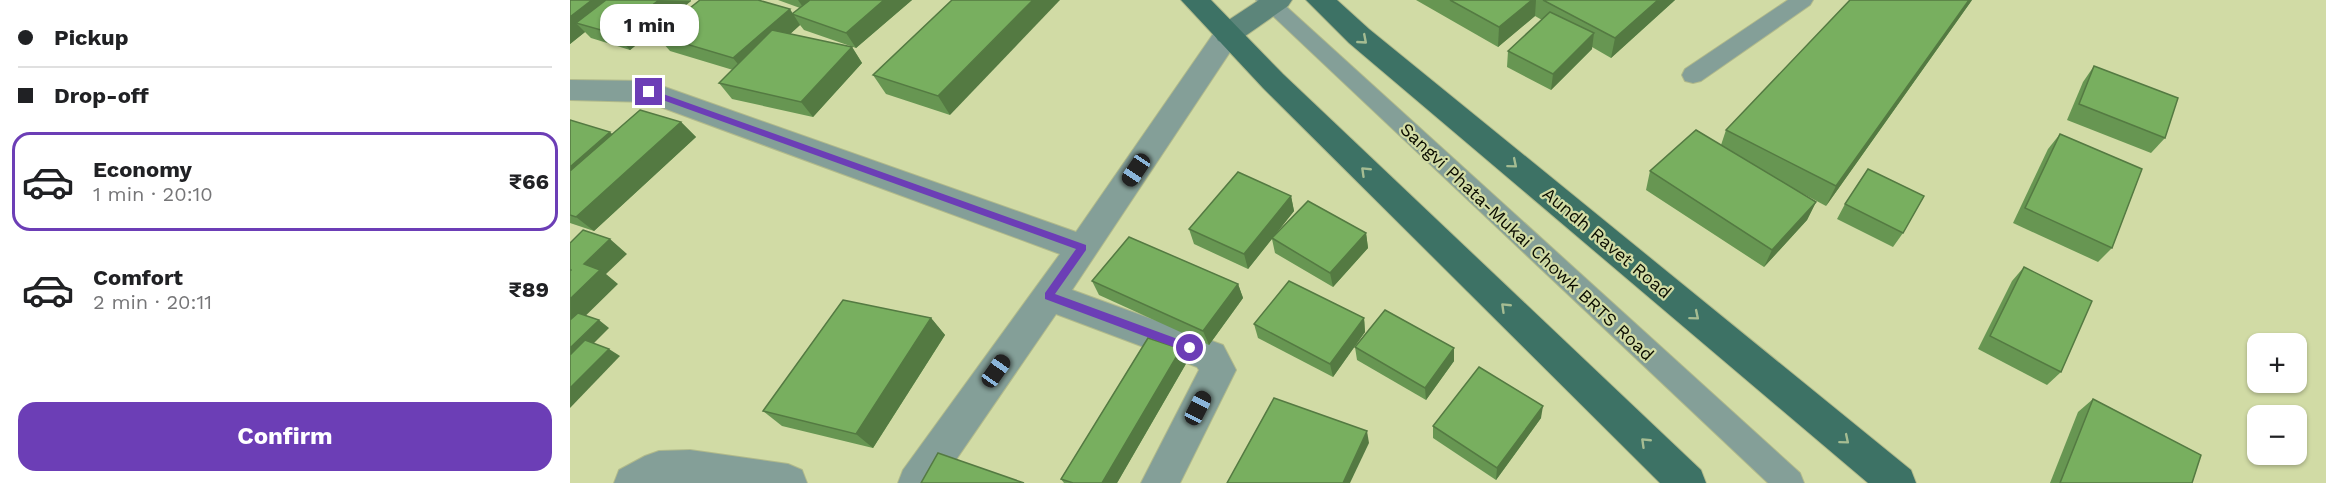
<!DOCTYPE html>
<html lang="en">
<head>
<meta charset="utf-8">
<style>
  :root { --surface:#fff; --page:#f2f2f2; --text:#202124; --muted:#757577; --line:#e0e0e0; --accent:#6c3eb6 }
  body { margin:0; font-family:"Work Sans",sans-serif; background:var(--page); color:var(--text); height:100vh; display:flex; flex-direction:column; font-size:22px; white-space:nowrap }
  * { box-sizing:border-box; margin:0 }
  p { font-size:20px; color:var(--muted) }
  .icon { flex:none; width:33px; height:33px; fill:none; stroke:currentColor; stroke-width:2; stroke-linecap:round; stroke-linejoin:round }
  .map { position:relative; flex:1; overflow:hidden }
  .panel { display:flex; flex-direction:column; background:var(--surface); width:570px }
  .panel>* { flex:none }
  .guide { display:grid; align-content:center; height:132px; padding:0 18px; background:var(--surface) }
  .fabs { position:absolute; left:1677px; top:333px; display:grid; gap:12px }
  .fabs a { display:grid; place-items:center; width:60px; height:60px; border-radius:12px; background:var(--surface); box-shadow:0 2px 4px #0004; font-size:30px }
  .end { position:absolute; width:27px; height:27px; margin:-14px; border:8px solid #6c3eb6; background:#fff; box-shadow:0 0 0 3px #fff }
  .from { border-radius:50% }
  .bubble { position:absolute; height:42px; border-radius:18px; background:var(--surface); box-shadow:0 2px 4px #0004; font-size:20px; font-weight:700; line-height:42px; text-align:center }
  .car { position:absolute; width:18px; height:36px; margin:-18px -9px; border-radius:8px; box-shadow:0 0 4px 2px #0007; background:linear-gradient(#222 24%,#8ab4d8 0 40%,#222 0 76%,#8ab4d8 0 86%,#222 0) }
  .guide b { display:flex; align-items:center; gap:21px; height:57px; font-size:22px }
  .guide b+b { border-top:2px solid var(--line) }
  .guide i { width:15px; height:15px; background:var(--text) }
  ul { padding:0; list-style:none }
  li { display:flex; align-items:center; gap:18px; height:99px; margin:0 12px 9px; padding:0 6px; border:3px solid transparent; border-radius:18px }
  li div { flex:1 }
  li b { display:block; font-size:22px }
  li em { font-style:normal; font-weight:700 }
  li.on { border-color:var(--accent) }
  li>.icon { width:54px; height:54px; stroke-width:1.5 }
  .action { display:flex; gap:12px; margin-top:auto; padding:12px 18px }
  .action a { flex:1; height:69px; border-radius:18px; background:var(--accent); color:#fff; font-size:24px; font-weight:700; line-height:69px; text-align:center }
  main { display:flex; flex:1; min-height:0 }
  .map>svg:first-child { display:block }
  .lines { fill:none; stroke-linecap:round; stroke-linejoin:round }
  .lane-casing { stroke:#b1ba8b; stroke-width:2 }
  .street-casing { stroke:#b1ba8b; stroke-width:2 }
  .secondary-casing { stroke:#b1ba8b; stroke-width:2 }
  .primary-casing { stroke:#b1ba8b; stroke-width:2 }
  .lane { fill:#849f98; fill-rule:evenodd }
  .street { fill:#849f98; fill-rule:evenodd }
  .secondary { fill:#5c857a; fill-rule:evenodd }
  .primary { fill:#3d7265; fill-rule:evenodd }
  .wall { fill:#679652 }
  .shaded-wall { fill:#547a42 }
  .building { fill:#78af5f; stroke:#547a42; stroke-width:1.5 }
  .oneway { stroke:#a5bc92 }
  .route { fill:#6c3eb6 }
  .labels { text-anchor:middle; stroke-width:4.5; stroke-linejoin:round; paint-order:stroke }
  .street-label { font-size:18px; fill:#0b0d00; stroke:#d1dba5 }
</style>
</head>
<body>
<main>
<section class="panel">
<div class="guide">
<b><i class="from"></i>Pickup</b>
<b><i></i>Drop-off</b>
</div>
<ul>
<li class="on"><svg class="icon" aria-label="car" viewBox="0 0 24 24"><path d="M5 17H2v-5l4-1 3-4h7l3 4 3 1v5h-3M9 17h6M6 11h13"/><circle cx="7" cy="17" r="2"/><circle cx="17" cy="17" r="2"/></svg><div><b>Economy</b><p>1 min · 20:10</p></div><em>₹66</em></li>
<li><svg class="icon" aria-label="car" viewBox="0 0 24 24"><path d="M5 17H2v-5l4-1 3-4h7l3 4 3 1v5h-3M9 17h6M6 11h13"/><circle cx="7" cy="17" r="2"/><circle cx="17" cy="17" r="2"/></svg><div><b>Comfort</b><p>2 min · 20:11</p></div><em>₹89</em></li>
</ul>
<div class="action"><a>Confirm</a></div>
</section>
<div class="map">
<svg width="1756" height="483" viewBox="0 0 1756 483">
  <rect width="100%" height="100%" fill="#d1dba5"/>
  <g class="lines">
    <defs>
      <g id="lane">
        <polygon points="686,0 709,0 1230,473 1234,483 1198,483"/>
        <polygon points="1218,0 1243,0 1240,5 1131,81 1123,83 1115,81 1112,75 1115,69"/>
      </g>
      <g id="street">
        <polygon points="658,24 668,27 672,34 502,290 653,345 666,370 610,483 571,483 629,370 627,367 486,314 370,483 328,483 333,470 490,254 77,102 0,100 0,80 79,81 89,85 506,232 648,27"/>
        <polygon points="120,450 218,464 232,470 237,483 44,483 49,470 75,456 89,451"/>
      </g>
      <polygon id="secondary" points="689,0 722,0 718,6 668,41 658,44 648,41 644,34 648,27"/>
      <g id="primary">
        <polygon points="611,0 641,0 713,74 1131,470 1136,483 1090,483 693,88"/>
        <polygon points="736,0 767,0 799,29 1341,470 1346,483 1298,483 779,43"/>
      </g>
    </defs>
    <!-- lane casing -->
    <use href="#lane" class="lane-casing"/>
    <!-- street casing -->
    <use href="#street" class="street-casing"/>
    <!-- secondary casing -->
    <use href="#secondary" class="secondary-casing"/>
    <!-- primary casing -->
    <use href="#primary" class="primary-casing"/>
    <!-- lane -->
    <use href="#lane" class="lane"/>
    <!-- street -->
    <use href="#street" class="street"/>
    <!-- secondary -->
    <use href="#secondary" class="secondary"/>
    <!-- primary -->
    <use href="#primary" class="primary"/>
  </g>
  <!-- wall -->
  <g class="wall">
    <polygon points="0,0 121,0 121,1 60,50 21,38 15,32 0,44"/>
    <polygon points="208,0 342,0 286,48 234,30 230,25 220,34 282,47 292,63 243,117 162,99 149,83 163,70 100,51 86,35 223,14 230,8"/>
    <polygon points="382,0 380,115 316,94 303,75"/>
    <polygon points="846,0 1105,0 1041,58 1022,47 1022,49 981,90 937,67 938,51 972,20 965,16 928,47"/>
    <polygon points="1402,0 1256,206 1226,190 1246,202 1237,220 1194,267 1076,190 1080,171 1151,145 1156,130"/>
    <polygon points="1524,66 1595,138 1581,153 1497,120 1513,82"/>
    <polygon points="0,120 42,134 111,122 126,137 24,231 0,223"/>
    <polygon points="1490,134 1542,248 1528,262 1443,223 1478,149"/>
    <polygon points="721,196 724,211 705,235 796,233 798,248 763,287 705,253 702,239 678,269 624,244 619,229"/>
    <polygon points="1275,204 1333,233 1323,247 1267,219"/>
    <polygon points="1454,267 1491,372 1477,385 1408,349 1442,281"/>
    <polygon points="522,281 668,284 673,298 639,345 529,295"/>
    <polygon points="361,318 375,335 303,448 212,426 193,411"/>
    <polygon points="794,318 795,332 763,377 688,338 684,324"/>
    <polygon points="785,347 884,361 856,400 787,360"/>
    <polygon points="611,349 617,362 547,483 494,483 491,479"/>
    <polygon points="1523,399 1622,483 1480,483 1508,412"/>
    <polygon points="971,418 926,480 863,438 863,426"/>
  </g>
  <!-- shaded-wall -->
  <g class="shaded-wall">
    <polygon points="22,0 57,0 6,23 15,32 0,44 0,17"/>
    <polygon points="89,0 121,1 60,50 45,34"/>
    <polygon points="228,0 247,0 235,10"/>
    <polygon points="314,0 342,0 286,48 276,33"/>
    <polygon points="463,0 490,0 380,115 368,96"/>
    <polygon points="962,0 966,0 965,16 928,47 929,27"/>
    <polygon points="1088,0 1105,0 1041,58 1045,38"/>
    <polygon points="1399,0 1402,0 1256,206 1266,186"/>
    <polygon points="220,9 230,25 176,74 163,58"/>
    <polygon points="1024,33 1022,49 981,90 983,74"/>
    <polygon points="282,47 292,63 243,117 231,102"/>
    <polygon points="111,122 126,137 24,231 6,217"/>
    <polygon points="40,132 56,147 0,197 0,167"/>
    <polygon points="721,196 724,211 678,269 674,254"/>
    <polygon points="1246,202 1237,220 1194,267 1202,250"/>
    <polygon points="796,233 798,248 763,287 760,273"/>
    <polygon points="40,239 57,254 36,274 48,284 0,331 0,299 14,264"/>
    <polygon points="668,284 673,298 639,345 633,331"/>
    <polygon points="361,318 375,335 303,448 286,434"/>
    <polygon points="794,318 795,332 763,377 760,364"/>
    <polygon points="29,320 39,328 0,367 0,348"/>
    <polygon points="884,348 884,361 856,400 855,388"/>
    <polygon points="39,349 50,356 0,408 0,388"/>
    <polygon points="611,349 617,362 547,483 532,483"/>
    <polygon points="973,406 971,418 926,480 927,468"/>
    <polygon points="797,431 799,443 780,483 773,483"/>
  </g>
  <!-- building -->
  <g class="building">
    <polygon points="0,0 22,0 0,17"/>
    <polygon points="36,0 89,0 45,34 6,23"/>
    <polygon points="130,0 188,0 220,9 163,58 86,35"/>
    <polygon points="240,0 314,0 276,33 222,14"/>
    <polygon points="382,0 463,0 368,96 303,75"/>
    <polygon points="880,0 962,0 929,27"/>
    <polygon points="973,0 1088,0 1045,38"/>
    <polygon points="1280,0 1399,0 1266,186 1156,130"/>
    <polygon points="980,12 1024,33 983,74 938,51"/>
    <polygon points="202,30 282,47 231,102 149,83"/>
    <polygon points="1524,66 1608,98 1595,138 1509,104"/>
    <polygon points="70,110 111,122 6,217 0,215 0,171"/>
    <polygon points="0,120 40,132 0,167"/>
    <polygon points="1126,130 1246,202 1202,250 1080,171"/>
    <polygon points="1490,134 1572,169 1542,248 1455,208"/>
    <polygon points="1298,169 1354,196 1333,233 1275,204"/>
    <polygon points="668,172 721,196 674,254 619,229"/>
    <polygon points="738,201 796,233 760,273 702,238"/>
    <polygon points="13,230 40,239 14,264 30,270 0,299 0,271 1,270 0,269 0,243"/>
    <polygon points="559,237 668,284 633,331 522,281"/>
    <polygon points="1454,267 1522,301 1491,372 1420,336"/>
    <polygon points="719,281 794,318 760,364 684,324"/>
    <polygon points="273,300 361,318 286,434 193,411"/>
    <polygon points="815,310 884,348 855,388 785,347"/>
    <polygon points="8,313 29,320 0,348 0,320"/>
    <polygon points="578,338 611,349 532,483 503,483 491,479"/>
    <polygon points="15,340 39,349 0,388 0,355"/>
    <polygon points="909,367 973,406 927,468 863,426"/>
    <polygon points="704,398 797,431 773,483 657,483"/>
    <polygon points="1523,399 1631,455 1622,483 1490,483"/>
    <polygon points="368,453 454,483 351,483"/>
  </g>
  <!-- one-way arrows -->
  <defs><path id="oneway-chevron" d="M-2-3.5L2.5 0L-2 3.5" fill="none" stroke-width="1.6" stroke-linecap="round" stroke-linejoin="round" transform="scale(1.5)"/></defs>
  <g class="oneway">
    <use href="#oneway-chevron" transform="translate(793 40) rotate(41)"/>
    <use href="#oneway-chevron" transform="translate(943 164) rotate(40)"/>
    <use href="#oneway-chevron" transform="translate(795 171) rotate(-136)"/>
    <use href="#oneway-chevron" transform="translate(935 307) rotate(-136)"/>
    <use href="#oneway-chevron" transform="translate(1125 316) rotate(40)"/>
    <use href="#oneway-chevron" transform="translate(1275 440) rotate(40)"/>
    <use href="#oneway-chevron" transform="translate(1075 442) rotate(-136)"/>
  </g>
  <!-- route -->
  <polygon class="route" points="79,89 516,245 516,250 485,294 624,345 624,352 620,353 475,299 475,293 506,249 76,94 74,92"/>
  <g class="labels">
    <!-- street labels -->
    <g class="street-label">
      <text transform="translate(957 242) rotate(43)" y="6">Sangvi Phata-Mukai Chowk BRTS Road</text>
      <text transform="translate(1037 243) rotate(40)" y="6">Aundh Ravet Road</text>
    </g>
  </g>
</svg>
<div class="fabs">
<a>+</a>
<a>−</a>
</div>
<i class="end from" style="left:620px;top:348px"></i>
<i class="end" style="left:79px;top:92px"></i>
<div class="bubble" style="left:30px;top:4px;width:99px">1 min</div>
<i class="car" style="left:566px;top:170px;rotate:214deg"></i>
<i class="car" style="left:426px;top:371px;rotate:35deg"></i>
<i class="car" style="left:628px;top:408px;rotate:27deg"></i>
</div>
</main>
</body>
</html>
